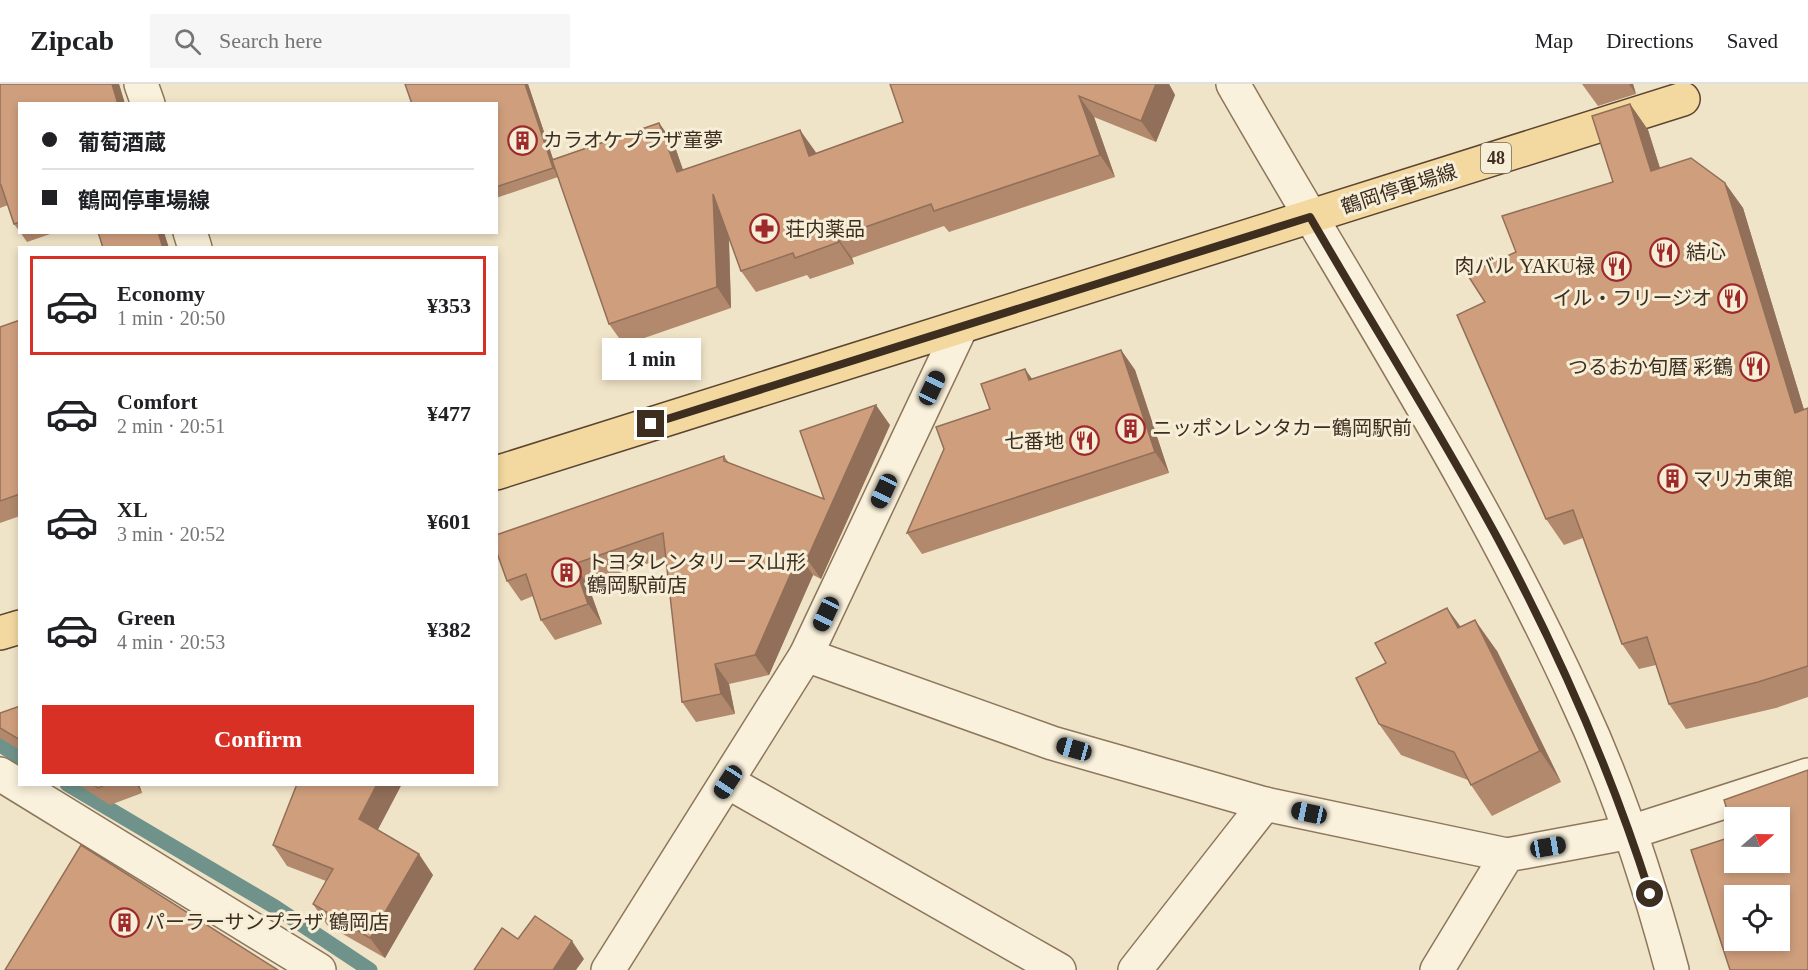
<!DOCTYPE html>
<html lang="en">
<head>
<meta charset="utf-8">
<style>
  :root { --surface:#fff; --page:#f6f6f6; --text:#202124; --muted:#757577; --line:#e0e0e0; --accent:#d93025 }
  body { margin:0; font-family:"Times New Roman","Noto Sans JP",serif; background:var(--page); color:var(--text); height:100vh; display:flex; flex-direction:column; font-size:22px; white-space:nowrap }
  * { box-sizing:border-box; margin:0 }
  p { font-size:20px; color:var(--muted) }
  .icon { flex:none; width:33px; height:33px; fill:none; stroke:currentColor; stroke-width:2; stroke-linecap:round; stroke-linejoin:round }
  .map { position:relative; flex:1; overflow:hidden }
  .drawer { position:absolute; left:18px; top:162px; width:480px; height:540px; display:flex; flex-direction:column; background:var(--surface); border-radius:0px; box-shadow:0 3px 9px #0003 }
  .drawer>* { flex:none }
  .top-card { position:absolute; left:18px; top:18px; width:480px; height:132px; border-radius:0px; box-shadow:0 3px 9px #0003; display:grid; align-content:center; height:132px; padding:0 24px; background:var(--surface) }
  .needle { width:39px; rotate:70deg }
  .fabs { position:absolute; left:1724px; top:723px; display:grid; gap:12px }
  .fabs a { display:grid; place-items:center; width:66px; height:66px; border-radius:0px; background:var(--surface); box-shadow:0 3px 9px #0003; font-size:30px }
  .end { position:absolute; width:27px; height:27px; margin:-14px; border:8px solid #3d2e20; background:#fff; box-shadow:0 0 0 3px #fff }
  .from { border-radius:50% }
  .bubble { position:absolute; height:42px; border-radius:0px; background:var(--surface); box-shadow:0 3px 9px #0003; font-size:20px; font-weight:700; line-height:42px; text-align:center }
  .car { position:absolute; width:18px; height:36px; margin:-18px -9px; border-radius:8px; box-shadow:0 0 4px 2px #0007; background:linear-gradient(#222 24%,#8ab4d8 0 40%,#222 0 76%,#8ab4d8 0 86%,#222 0) }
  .top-card b { display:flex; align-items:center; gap:21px; height:57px; font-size:22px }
  .top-card b+b { border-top:2px solid var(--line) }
  .top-card i { width:15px; height:15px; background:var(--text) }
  ul { padding:10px 0 0; list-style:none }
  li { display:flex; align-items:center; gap:18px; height:99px; margin:0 12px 9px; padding:0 12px; border:3px solid transparent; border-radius:0px }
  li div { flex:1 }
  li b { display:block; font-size:22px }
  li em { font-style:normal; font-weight:700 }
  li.active { border-color:var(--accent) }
  li>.icon { width:54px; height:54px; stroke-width:1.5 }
  .primary-button { display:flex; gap:12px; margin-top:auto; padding:12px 24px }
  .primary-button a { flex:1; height:69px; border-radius:0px; background:var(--accent); color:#fff; font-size:24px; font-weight:700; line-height:69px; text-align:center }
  header { display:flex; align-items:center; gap:36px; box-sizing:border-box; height:84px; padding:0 30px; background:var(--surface); border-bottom:2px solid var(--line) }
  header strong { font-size:28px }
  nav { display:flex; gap:33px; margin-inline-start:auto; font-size:21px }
  .search { width:420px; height:54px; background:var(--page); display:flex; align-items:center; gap:15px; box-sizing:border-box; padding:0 21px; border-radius:0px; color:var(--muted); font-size:22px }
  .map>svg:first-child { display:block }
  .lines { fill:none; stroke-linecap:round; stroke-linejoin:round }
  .stream { stroke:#6f938a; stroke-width:15 }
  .minor-casing { stroke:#8d765c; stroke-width:36 }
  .major-casing { stroke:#5b4430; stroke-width:36 }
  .minor { stroke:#faf1dc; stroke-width:33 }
  .major { stroke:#f3d9a0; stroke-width:33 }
  .wall { fill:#b2896c }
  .shaded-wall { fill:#916f58 }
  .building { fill:#cf9f7d; stroke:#916f58; stroke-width:1.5; fill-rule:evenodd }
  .route { stroke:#3d2e20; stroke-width:8 }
  .labels { text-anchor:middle; stroke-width:6; stroke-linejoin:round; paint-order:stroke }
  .shield { fill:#f7eed8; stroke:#756857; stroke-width:1.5 }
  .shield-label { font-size:18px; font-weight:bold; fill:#3d2e20 }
  .poi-label { font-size:20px; fill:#3d2e20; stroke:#f7eed8; text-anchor:start }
  .street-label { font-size:20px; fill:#3d2e20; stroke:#f7eed8 }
</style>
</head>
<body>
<header>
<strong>Zipcab</strong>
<div class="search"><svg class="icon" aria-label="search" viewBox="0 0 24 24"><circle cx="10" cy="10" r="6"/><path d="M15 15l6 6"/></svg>Search here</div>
<nav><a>Map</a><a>Directions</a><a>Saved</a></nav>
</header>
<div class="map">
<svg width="1808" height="886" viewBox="0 0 1808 886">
  <rect width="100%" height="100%" fill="#f0e4c8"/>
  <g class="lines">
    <!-- stream -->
    <g class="stream">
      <polyline points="0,661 20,673"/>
      <polyline points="67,700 275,823 370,886"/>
    </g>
    <defs>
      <g id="minor">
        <polyline points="141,0 148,20"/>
        <path d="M1233,0c118,206 249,406 347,623 39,84 68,173 92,263"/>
        <polyline points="190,148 195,164"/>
        <polyline points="806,571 1052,659 1265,720 1507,771"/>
        <polyline points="0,690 319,886"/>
        <polyline points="728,698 1059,886"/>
        <polyline points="608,886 806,571 961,243"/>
        <polyline points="1135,886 1265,720"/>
        <polyline points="1437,886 1507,771 1631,748 1808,691"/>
      </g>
      <g id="major">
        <polyline points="496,389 1683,15"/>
        <polyline points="0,549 20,543"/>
      </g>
    </defs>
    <!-- minor casing -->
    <use href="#minor" class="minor-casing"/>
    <!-- major casing -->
    <use href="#major" class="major-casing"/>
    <!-- minor -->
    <use href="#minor" class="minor"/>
    <!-- major -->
    <use href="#major" class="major"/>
  </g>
  <!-- wall -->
  <g class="wall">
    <polygon points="0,0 119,0 125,20 20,20 20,148 14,140 8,121 0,124"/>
    <polygon points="405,0 528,0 553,75 659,39 674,60 683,86 815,67 816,69 903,38 890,0 1169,0 1175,11 1156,58 1094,33 1115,93 949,148 944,142 852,174 854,180 810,195 807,191 756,208 741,187 729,153 731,224 624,261 609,240 558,93 496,114 496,20"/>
    <polygon points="1582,0 1633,0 1636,10 1598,22"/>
    <polygon points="1630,20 1648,46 1660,84 1725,99 1743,124 1804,326 1808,324 1808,613 1776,624 1686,645 1669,620 1656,581 1639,585 1622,560 1583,454 1564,461 1546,435 1485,218 1516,168 1613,98"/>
    <polygon points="20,148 56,148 27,158"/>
    <polygon points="20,236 20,432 0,439 0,243"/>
    <polygon points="1121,266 1135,286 1169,389 922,470 907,449 944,365 990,325 1025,285 1032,295"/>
    <polygon points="890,341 821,495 813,491 769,591 729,600 735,630 696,638 682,618 666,473 588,501 602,540 555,556 541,536 533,512 521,517 507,497 724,372 729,379 824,415"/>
    <polygon points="1461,543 1497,567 1561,698 1492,732 1471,701 1468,696 1401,671 1379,640"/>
    <polygon points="20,622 20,666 0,654 0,629"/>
    <polygon points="77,700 139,700 142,709 110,721"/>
    <polygon points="378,746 433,791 385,874 327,841 313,820 326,797 287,782 273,761"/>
  </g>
  <!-- shaded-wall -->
  <g class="shaded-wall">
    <polygon points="112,0 119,0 125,20 118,20"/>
    <polygon points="525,0 528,0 559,93 553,84"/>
    <polygon points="1156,0 1169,0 1175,11 1156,58 1141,37"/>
    <polygon points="1629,0 1633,0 1636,10"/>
    <polygon points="1079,12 1094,33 1115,93 1100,71"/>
    <polygon points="1630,20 1648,46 1669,113 1651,87"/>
    <polygon points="659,39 674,60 691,109 677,88"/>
    <polygon points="800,46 815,67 824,93 809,72"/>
    <polygon points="1725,99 1743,124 1808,339 1795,329"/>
    <polygon points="713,110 728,131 731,224 717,203"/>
    <polygon points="158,148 164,148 169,164 163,164"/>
    <polygon points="837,153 852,174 854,180 839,158"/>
    <polygon points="1121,266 1135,286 1169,389 1155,368"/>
    <polygon points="1025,285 1040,306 1029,296"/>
    <polygon points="876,321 890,341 821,495 807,475"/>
    <polygon points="799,471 813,491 769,591 755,571"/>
    <polygon points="574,480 588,501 602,540 588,520"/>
    <polygon points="1447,524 1469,554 1458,544"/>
    <polygon points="1475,536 1497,567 1561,698 1540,667"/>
    <polygon points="715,580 729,600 735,630 721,610"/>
    <polygon points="136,700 139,700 142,709"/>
    <polygon points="377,700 402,700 373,755 359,735"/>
    <polygon points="419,770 433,791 385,874 370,854"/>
    <polygon points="572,857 584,875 576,886 553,886"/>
  </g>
  <!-- building -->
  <g class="building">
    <polygon points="0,0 112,0 118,20 20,20 20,138 14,140 1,101 0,101"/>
    <polygon points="405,0 525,0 553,84 496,103 496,20 412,20"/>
    <polygon points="890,0 1156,0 1141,37 1079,12 1100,71 934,127 931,120 837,153 839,158 795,174 793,169 741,187 713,110 717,203 609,240 552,76 659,39 677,88 800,46 809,72 903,38"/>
    <polygon points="1630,20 1651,87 1691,74 1725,99 1795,329 1808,324 1808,582 1758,598 1669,620 1647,553 1622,560 1573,426 1546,435 1457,231 1485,218 1467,190 1516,168 1502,132 1613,98 1592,32"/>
    <polygon points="98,148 158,148 163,164 103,164"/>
    <polygon points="20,236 20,410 0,417 0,243"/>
    <polygon points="1121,266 1155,368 907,449 944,365 936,343 990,325 981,300 1025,285 1029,296"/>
    <polygon points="876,321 807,475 799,471 755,571 715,580 721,610 682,618 663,449 574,480 588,520 541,536 526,490 507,497 496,466 496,451 724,372 724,377 824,415 800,347"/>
    <polygon points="1447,524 1458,544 1475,536 1540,667 1471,701 1454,668 1379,640 1356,594 1386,579 1375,559"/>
    <polygon points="20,622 20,656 0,644 0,629"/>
    <path d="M1808,686v200h-78l-39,-120 43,-14v26h45v-44h-45v15l-10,-33zM1734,812h45v44h-45z"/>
    <polygon points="93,700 107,700 98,704"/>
    <polygon points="297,700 377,700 359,735 419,770 370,854 313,820 333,785 273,761"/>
    <polygon points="81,761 278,886 5,886"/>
    <polygon points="535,832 572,857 553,886 474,886 502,844 518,855"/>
  </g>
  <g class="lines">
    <!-- route -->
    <path class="route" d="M651,340l659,-207c62,107 129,213 188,322 61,114 113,232 152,355"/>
  </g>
  <!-- icons -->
  <defs>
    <symbol id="building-ring" viewBox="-11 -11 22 22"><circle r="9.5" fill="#f7eed8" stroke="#9e2a2b" stroke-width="1.5"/><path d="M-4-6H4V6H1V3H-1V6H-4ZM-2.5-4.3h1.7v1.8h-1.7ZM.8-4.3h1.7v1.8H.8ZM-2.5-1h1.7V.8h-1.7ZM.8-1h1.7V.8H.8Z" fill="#9e2a2b"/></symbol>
    <symbol id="pharmacy-ring" viewBox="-11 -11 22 22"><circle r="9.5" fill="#f7eed8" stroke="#9e2a2b" stroke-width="1.5"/><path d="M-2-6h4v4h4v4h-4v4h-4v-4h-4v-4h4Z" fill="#9e2a2b"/></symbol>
    <symbol id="restaurant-ring" viewBox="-11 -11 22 22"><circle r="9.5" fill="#f7eed8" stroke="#9e2a2b" stroke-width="1.5"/><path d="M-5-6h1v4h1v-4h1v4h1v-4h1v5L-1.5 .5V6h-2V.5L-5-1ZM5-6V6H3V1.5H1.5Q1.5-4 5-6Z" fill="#9e2a2b"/></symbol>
  </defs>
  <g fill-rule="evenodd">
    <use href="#building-ring" x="506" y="40" width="33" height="33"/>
    <use href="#pharmacy-ring" x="748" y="128" width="33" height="33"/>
    <use href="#restaurant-ring" x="1648" y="152" width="33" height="33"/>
    <use href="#restaurant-ring" x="1600" y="166" width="33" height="33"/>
    <use href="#restaurant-ring" x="1716" y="198" width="33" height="33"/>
    <use href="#restaurant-ring" x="1738" y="266" width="33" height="33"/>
    <use href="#building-ring" x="1114" y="328" width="33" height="33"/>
    <use href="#restaurant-ring" x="1068" y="340" width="33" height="33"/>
    <use href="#building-ring" x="1656" y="378" width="33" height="33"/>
    <use href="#building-ring" x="550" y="472" width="33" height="33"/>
    <use href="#building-ring" x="108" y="822" width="33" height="33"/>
  </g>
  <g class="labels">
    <!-- shield labels -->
    <rect class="shield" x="1481" y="59" width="30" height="30" rx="4.5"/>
    <g class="shield-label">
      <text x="1496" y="80">48</text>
    </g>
    <!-- poi labels -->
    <g class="poi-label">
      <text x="543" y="63">カラオケプラザ童夢</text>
      <text x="785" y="152">荘内薬品</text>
      <text x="1686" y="175">結心</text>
      <text x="1595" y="189" text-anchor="end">肉バル YAKU禄</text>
      <text x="1712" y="221" text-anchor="end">イル・フリージオ</text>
      <text x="1733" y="290" text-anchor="end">つるおか旬暦 彩鶴</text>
      <text x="1152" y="351">ニッポンレンタカー鶴岡駅前</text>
      <text x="1064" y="364" text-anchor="end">七番地</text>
      <text x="1693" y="402">マリカ東館</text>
      <text x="587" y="485">トヨタレンタリース山形<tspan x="587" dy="23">鶴岡駅前店</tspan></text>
      <text x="145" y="845">パーラーサンプラザ 鶴岡店</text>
    </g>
    <!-- street labels -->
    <g class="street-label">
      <text transform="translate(1399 105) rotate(-18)" y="7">鶴岡停車場線</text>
    </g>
  </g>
</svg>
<div class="fabs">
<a><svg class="needle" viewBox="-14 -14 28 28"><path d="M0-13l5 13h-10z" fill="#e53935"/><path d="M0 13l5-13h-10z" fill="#757577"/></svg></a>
<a><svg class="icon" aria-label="locate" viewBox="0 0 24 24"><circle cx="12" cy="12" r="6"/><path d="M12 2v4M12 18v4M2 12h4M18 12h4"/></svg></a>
</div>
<i class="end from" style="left:1650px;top:810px"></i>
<i class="end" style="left:651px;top:340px"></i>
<div class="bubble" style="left:602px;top:254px;width:99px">1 min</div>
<i class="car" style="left:932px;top:304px;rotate:25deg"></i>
<i class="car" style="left:884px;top:407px;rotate:205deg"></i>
<i class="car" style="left:826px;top:530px;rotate:205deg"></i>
<i class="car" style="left:1074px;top:665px;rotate:286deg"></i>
<i class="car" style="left:728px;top:698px;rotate:213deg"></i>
<i class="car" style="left:1309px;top:729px;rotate:282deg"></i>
<i class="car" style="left:1548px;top:763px;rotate:80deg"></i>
<div class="top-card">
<b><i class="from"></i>葡萄酒蔵</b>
<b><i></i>鶴岡停車場線</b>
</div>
<section class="drawer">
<ul>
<li class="active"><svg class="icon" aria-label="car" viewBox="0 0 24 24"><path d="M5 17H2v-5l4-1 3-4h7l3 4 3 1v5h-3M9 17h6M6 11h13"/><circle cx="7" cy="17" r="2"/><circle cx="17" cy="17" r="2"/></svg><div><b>Economy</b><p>1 min · 20:50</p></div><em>¥353</em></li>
<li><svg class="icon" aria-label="car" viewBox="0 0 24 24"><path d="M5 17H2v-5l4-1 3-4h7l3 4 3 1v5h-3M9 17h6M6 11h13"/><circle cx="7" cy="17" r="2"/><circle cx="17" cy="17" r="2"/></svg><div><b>Comfort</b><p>2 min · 20:51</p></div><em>¥477</em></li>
<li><svg class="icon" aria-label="car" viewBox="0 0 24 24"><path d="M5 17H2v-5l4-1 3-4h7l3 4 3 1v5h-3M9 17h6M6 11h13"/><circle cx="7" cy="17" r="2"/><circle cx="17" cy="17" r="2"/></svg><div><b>XL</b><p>3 min · 20:52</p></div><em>¥601</em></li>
<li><svg class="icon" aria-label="car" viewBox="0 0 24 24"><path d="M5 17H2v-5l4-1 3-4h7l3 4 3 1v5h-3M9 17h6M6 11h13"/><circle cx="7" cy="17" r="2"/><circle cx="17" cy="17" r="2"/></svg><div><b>Green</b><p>4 min · 20:53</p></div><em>¥382</em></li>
</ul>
<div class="primary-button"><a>Confirm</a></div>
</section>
</div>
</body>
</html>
